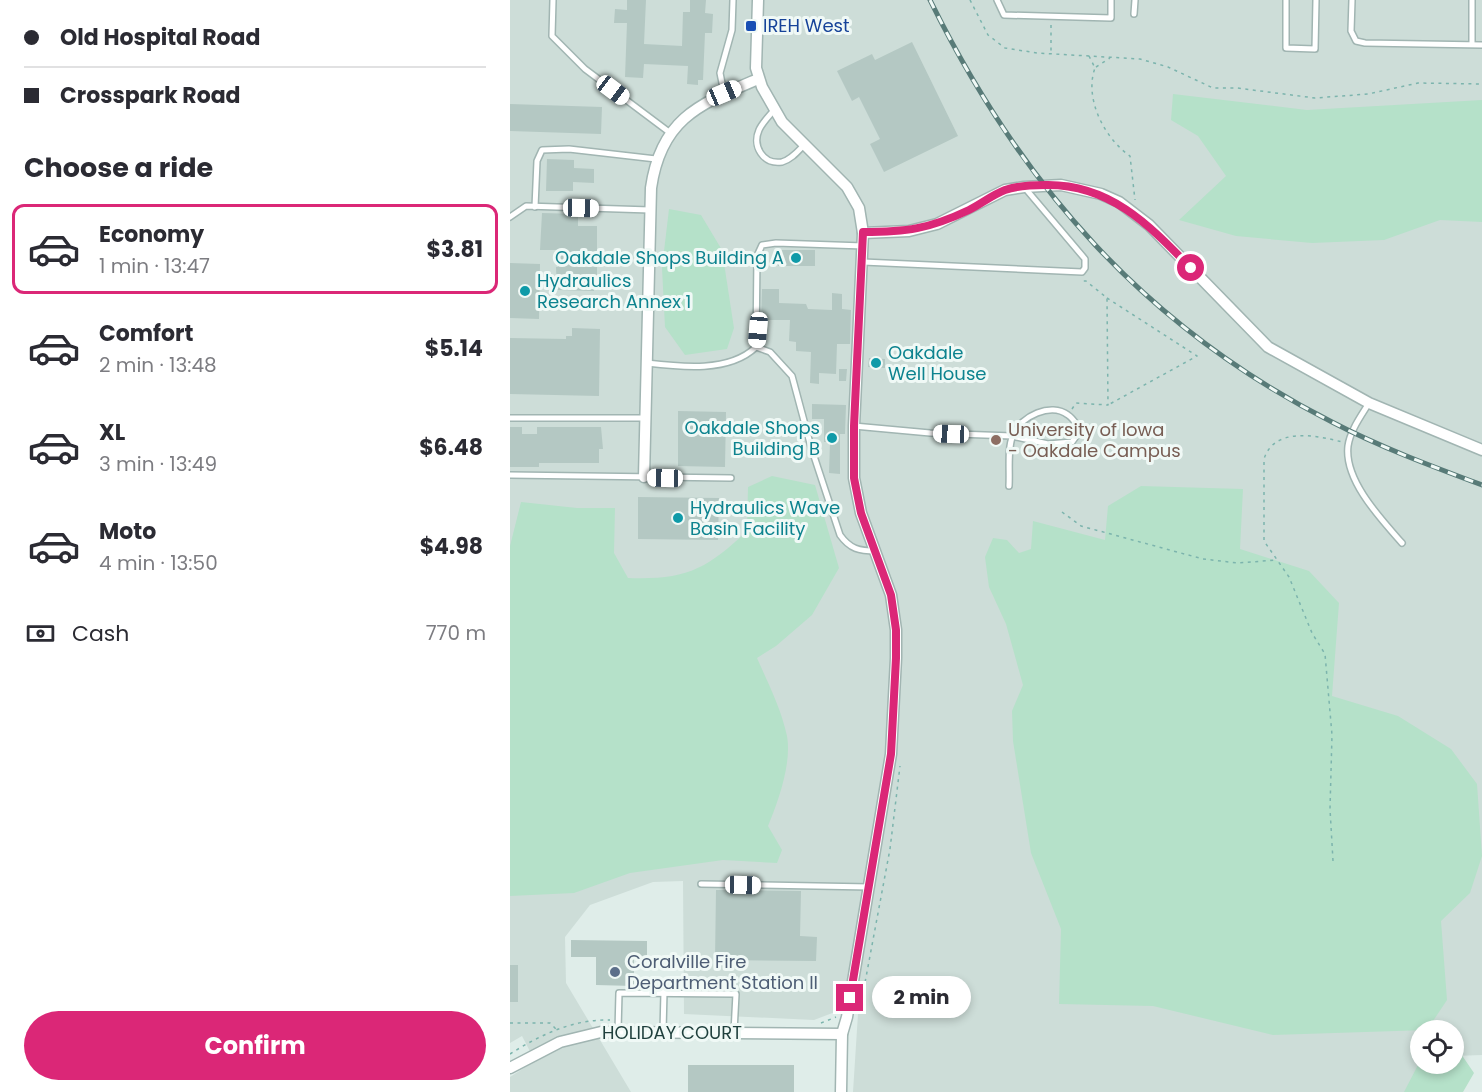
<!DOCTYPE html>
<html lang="en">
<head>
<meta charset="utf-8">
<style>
  :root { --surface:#fff; --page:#f7f7f7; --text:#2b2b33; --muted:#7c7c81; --line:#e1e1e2; --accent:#db2777 }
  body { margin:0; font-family:Poppins,sans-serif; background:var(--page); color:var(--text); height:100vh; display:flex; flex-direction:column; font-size:22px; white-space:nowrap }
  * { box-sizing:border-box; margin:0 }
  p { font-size:20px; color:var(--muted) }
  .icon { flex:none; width:33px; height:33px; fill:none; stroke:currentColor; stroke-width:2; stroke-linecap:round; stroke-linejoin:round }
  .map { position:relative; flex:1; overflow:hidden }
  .drawer { display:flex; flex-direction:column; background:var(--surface); width:510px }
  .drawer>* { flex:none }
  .banner { display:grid; align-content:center; height:132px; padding:0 24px; background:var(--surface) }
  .controls { position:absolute; left:900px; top:1020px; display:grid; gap:12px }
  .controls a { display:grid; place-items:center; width:54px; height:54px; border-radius:50%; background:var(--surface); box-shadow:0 3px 9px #0003; font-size:30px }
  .end { position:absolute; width:27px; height:27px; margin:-14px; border:8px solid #db2777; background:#fff; box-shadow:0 0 0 3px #fff }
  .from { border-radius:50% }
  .bubble { position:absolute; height:42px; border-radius:21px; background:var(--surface); box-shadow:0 3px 9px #0003; font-size:20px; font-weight:700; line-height:42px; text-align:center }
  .car { position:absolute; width:18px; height:36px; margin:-18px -9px; border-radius:8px; box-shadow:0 0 4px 2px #0007; background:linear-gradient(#fff 24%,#345 0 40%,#fff 0 76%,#345 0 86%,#fff 0) }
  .banner b { display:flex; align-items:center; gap:21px; height:57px; font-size:22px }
  .banner b+b { border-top:2px solid var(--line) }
  .banner i { width:15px; height:15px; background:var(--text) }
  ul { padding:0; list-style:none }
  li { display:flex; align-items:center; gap:18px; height:90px; margin:0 12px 9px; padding:0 12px; border:3px solid transparent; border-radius:12px }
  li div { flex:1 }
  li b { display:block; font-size:22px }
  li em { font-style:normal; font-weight:700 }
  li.selected { border-color:var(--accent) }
  li>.icon { width:54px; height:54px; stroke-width:1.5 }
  h2 { padding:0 24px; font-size:27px; line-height:72px }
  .pay { display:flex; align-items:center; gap:15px; height:66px; padding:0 24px; font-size:22px }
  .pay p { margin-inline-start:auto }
  .action { display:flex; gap:12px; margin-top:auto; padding:12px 24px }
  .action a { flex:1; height:69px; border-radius:36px; background:var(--accent); color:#fff; font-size:24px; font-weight:700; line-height:69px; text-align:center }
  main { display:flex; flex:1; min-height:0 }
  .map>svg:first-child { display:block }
  .built { fill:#cdddd8 }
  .green { fill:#b5e1c9 }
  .building { fill:#b4c8c3 }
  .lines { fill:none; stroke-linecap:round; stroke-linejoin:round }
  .lane-casing { stroke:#a1b5b2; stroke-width:8 }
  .street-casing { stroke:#a1b5b2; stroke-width:13 }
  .path { stroke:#7cb4ad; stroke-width:1.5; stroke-dasharray:3 4.5; stroke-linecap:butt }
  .lane { stroke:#fff; stroke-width:5 }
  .street { stroke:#fff; stroke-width:10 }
  .rail-casing { stroke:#587b78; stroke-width:5 }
  .rail { stroke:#f0f9f6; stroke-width:3; stroke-dasharray:9; stroke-linecap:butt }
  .route { stroke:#db2777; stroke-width:8 }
  .transit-dot { fill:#1a4fb4; stroke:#f0f9f6; stroke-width:2 }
  .culture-dot { fill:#0f9aa8; stroke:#f0f9f6; stroke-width:2 }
  .education-dot { fill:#8d6e63; stroke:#f0f9f6; stroke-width:2 }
  .service-dot { fill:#5c6f8a; stroke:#f0f9f6; stroke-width:2 }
  .labels { text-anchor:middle; stroke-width:6; stroke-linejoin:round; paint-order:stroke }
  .transit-label { font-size:18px; fill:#164399; stroke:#f0f9f6; text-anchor:start }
  .culture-label { font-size:18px; fill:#0d838f; stroke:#f0f9f6; text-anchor:start }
  .education-label { font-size:18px; fill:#785e54; stroke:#f0f9f6; text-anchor:start }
  .service-label { font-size:18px; fill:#4e5e75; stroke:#f0f9f6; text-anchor:start }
  .street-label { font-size:18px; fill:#1e3f3c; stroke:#f0f9f6 }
</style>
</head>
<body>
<main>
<section class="drawer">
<div class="banner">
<b><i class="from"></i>Old Hospital Road</b>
<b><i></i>Crosspark Road</b>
</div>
<h2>Choose a ride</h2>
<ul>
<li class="selected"><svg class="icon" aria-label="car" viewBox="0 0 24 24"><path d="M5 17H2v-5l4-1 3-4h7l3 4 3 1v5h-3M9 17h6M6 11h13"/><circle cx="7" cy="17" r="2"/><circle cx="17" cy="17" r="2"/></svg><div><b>Economy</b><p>1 min · 13:47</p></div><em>$3.81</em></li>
<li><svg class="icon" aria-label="car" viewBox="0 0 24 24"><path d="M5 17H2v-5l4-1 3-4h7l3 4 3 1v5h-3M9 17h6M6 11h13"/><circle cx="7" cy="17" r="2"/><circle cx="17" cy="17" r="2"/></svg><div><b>Comfort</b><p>2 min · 13:48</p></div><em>$5.14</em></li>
<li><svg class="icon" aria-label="car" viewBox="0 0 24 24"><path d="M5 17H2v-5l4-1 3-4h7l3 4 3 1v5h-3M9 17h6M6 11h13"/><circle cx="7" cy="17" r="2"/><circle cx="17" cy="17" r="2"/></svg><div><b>XL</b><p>3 min · 13:49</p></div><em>$6.48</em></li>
<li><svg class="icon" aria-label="car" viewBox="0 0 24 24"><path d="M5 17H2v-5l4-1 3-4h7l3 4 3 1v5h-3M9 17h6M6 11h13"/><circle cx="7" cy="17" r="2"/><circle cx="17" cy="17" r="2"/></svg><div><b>Moto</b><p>4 min · 13:50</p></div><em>$4.98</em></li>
</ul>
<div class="pay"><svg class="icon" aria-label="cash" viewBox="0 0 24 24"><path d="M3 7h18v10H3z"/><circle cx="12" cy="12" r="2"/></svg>Cash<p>770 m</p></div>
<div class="action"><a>Confirm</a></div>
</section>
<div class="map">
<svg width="972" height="1092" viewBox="0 0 972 1092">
  <rect width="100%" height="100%" fill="#dfede9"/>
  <!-- built -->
  <polygon class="built" points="0,0 972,0 972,1055 944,1056 944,1030 910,1030 910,1064 928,1092 343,1092 348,1014 325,1012 304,1020 174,1014 173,881 143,882 80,905 55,937 56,983 121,1092 0,1092 0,1077 25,1061 12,1036 0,1043"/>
  <!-- green -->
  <g class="green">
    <polygon points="663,94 797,110 972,100 972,222 930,220 874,240 802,243 726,236 669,220 716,176 688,136 661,120"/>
    <polygon points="159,209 191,215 212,250 224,328 217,349 175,355 155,327 152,268"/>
    <path d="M262,476l43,9 24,83 -27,47 -36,31 -19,12c11,25 24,50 30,78 5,27 -9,66 -19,90l14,24 -5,13 -54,-3 -93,13 -56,20 -64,3v-350l11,-44 56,6h38l-1,45 14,25c57,2 78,-8 119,-47l1,-44z"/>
    <polygon points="631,486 733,489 730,549 799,571 829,603 822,696 888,716 941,749 967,784 972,856 960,893 931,921 937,1000 917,1030 763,1035 643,1006 549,1004 551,929 521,853 503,741 502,711 513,685 496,624 479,587 475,557 483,538 497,540 509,553 521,549 523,521 595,540 598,506"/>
    <polygon points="944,1051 949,1051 964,1073 953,1092 894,1092 909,1063 944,1064"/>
  </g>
  <!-- building -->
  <g class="building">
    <polygon points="117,0 136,0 134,44 172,46 173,12 180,12 180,0 196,0 195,13 203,14 202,33 195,33 193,80 188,80 188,85 177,84 178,66 134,64 133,78 115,77 117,23 104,23 105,9 117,10"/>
    <polygon points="402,42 448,136 374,172 360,144 370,139 349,97 342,101 327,71 362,54 365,60"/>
    <polygon points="0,104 92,107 91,134 0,131"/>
    <polygon points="37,159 64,160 64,168 84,169 84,183 63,182 63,191 36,191"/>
    <polygon points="32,213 68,214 68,226 87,226 87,283 84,283 84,291 47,290 46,267 48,267 49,250 30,250"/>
    <polygon points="267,250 305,250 305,266 268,266"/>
    <polygon points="0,263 30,264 29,319 0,318"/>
    <polygon points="252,289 269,289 269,303 296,304 298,309 322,310 322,293 332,294 332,309 341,310 340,344 327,344 326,374 309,373 309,384 300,383 301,352 286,351 286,342 279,341 280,320 251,320"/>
    <polygon points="62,328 90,329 89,396 0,394 0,338 56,339 56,336 62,336"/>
    <polygon points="359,358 375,359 375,368 358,367"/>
    <polygon points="329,369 337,369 336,381 329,381"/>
    <polygon points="302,404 336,405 335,434 330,434 330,474 319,473 320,442 314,442 314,419 302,419"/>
    <polygon points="168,411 216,412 215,467 168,466"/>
    <polygon points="0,427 12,427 12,434 27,434 27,427 91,427 93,449 89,449 89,463 29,463 29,467 0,467"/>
    <polygon points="128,497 209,498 208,540 128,539"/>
    <polygon points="206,890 291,891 290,936 307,937 306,961 205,960"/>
    <polygon points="61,940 137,941 137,959 124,958 124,986 86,985 86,957 61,957"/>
    <rect x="0" y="965" width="8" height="37"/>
    <rect x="178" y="1065" width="106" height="27"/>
  </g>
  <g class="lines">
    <defs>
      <g id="lane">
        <polyline points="43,0 42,36 75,69 159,132"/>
        <polyline points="487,0 494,15 601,18 601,0"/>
        <polyline points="776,0 776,48 805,49 806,0"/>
        <polyline points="842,0 841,31 846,41 855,43 972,45"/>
        <polyline points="624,14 625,0"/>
        <polyline points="962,44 962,0"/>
        <polyline points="214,93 210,73 222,30 223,0"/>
        <path d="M264,110c-5,6 -12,13 -15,20 -7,16 4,35 23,32 10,-3 16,-11 23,-18"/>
        <polyline points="25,207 27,161 32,150 59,149 146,159"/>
        <polyline points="0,217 16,206 140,210"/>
        <polyline points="353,262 572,272 575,268 575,259 515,188"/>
        <path d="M246,347l14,5 22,24 19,71 29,88c10,14 19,16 36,16"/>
        <path d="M136,363c34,4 83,10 110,-16l1,-91 5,-11 14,-2 88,3"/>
        <path d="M859,403c-8,13 -19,28 -21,43 -4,34 32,72 54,97"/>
        <polyline points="0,418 135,418"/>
        <path d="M344,426l76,7 82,3 36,8 24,-2 5,-7v-10c-2,-3 -6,-8 -9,-10 -17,-13 -47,1 -55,20 -6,13 -3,36 -4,51"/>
        <polyline points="0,475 221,478"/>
        <polyline points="191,884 360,887"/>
        <polyline points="108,1031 109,993 226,994 224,1032"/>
        <polyline points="153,1031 154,992"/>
      </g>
      <g id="street">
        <polyline points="248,0 246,68 252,87 272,122 337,187 349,208 353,233 344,426 344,478 351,513 381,595 386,630 386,658 381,754 337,1017 332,1034 331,1092"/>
        <polyline points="353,233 399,231 427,224 495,190 514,187 551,185 591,194 609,202 639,225 758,347 859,403 972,450"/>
        <path d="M134,477l7,-289c10,-70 49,-84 107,-109"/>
        <polyline points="0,1068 50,1042 91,1032 332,1034"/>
      </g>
    </defs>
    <!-- lane casing -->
    <use href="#lane" class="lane-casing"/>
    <!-- street casing -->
    <use href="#street" class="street-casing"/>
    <!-- path -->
    <g class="path">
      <polyline points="460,0 478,35 495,48 527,53 630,59 658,67 703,88 727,88 805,98 858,94 908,83 972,84"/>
      <polyline points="541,25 541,53"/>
      <path d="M579,56l6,12c-11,30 9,70 35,88l5,44"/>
      <polyline points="586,67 600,58"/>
      <polyline points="597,298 687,356 598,405"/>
      <polyline points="562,409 566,403 598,405 597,298 576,281 571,281"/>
      <polyline points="552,512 571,526 693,559 728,563 766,560"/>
      <path d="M823,861l-3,-52 2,-74 -7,-81 -13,-21 -23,-56 -25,-36v-82c10,-32 52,-24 78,-17"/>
      <polyline points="351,1004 380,849 390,766"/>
      <polyline points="0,1023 40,1023 47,1030"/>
      <polyline points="311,1023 326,1017"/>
      <path d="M0,1054c30,-19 63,-35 100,-34"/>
    </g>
    <!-- lane -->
    <use href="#lane" class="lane"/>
    <!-- street -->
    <use href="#street" class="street"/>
    <defs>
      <path id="rail" d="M420,0c91,185 215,327 402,422 48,25 99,44 150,63"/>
    </defs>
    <!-- rail casing -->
    <use href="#rail" class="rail-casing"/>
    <!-- rail -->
    <use href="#rail" class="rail"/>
  </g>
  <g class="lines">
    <!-- route -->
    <path class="route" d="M340,998l41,-244 5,-96v-28l-5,-35 -30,-82 -7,-35v-52l9,-194c43,0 66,-3 106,-22 12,-6 23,-15 36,-20 12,-4 28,-5 41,-5 64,-1 103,40 145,83"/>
  </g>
  <!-- markers -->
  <rect class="transit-dot" x="235" y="20" width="12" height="12" rx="3"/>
  <g class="culture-dot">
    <circle cx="286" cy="258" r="6"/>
    <circle cx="15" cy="291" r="6"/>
    <circle cx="366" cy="363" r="6"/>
    <circle cx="322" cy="438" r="6"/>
    <circle cx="168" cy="518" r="6"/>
  </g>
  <circle class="education-dot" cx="486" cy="440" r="6"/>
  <circle class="service-dot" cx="105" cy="972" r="6"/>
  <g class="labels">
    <!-- transit labels -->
    <g class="transit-label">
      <text x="253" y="32">IREH West</text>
    </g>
    <!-- culture labels -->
    <g class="culture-label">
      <text x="274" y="264" text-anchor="end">Oakdale Shops Building A</text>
      <text x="27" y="287">Hydraulics<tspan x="27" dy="21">Research Annex 1</tspan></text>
      <text x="378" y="359">Oakdale<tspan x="378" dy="21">Well House</tspan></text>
      <text x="310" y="434" text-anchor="end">Oakdale Shops<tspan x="310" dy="21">Building B</tspan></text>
      <text x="180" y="514">Hydraulics Wave<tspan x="180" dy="21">Basin Facility</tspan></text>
    </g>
    <!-- education labels -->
    <g class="education-label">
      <text x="498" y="436">University of Iowa<tspan x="498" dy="21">- Oakdale Campus</tspan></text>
    </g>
    <!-- service labels -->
    <g class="service-label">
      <text x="117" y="968">Coralville Fire<tspan x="117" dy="21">Department Station II</tspan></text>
    </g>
    <!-- street labels -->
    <g class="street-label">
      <text x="162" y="1039">HOLIDAY COURT</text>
    </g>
  </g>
</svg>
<div class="controls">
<a><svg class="icon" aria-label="locate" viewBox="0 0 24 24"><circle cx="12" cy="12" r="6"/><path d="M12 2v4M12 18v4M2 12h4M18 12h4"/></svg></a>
</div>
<i class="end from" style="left:681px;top:268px"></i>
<i class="end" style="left:340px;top:998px"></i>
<div class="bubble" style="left:362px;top:976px;width:99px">2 min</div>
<i class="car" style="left:103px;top:90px;rotate:127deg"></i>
<i class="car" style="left:214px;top:93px;rotate:67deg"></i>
<i class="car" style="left:71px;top:208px;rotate:91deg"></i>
<i class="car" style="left:248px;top:330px;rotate:185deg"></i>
<i class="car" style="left:441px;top:434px;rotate:272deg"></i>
<i class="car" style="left:155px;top:478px;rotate:271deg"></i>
<i class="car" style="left:233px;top:885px;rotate:91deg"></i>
</div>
</main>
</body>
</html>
